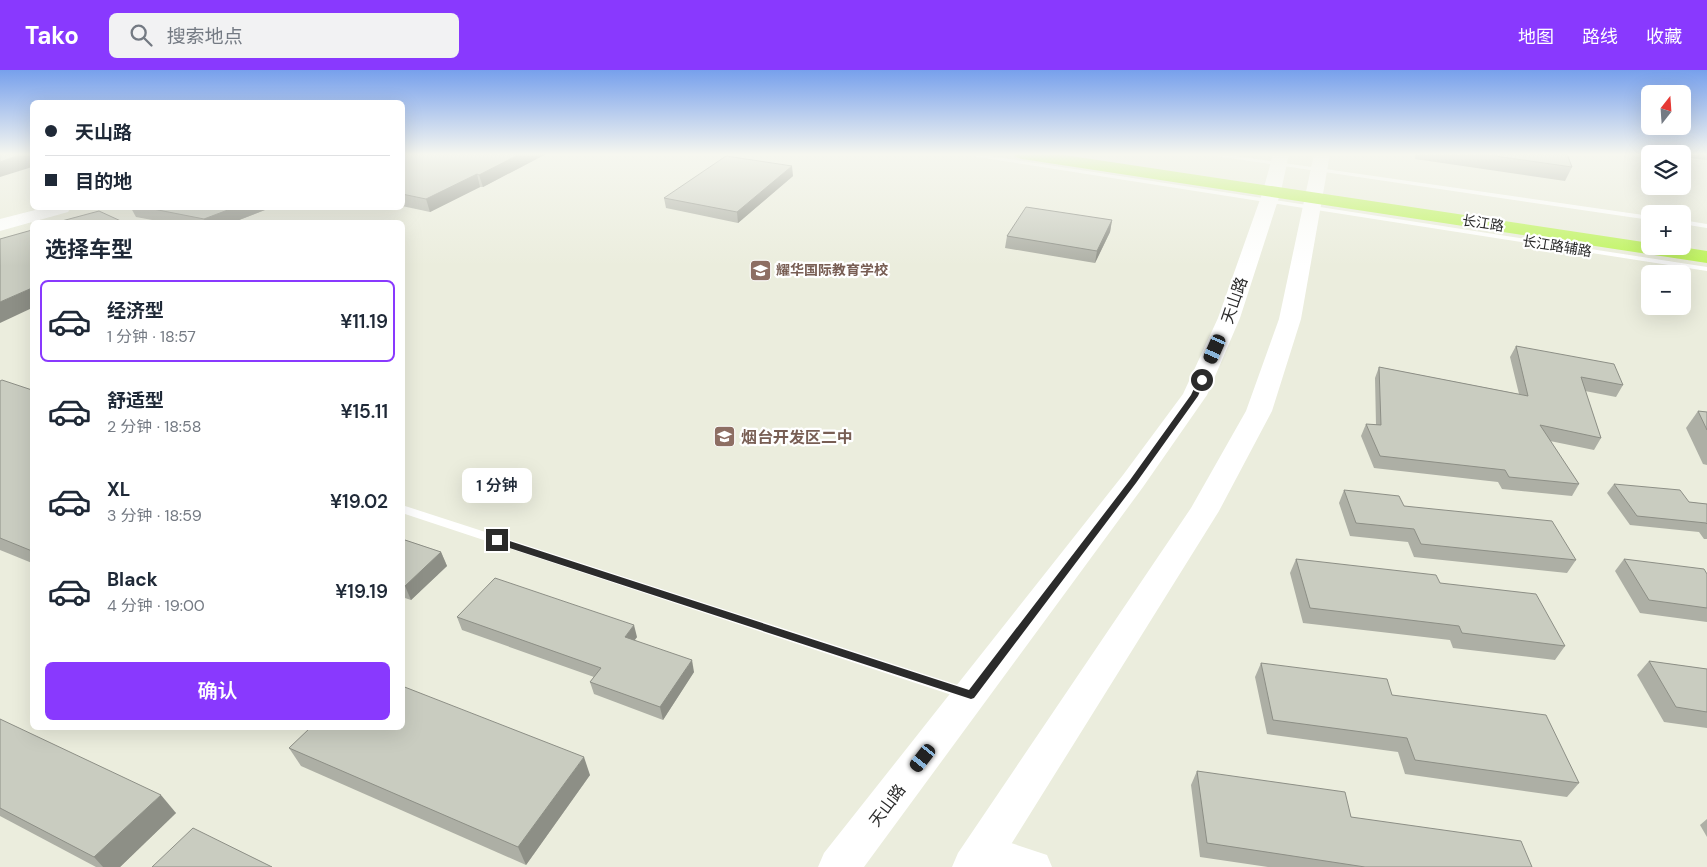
<!DOCTYPE html>
<html lang="zh">
<head>
<meta charset="utf-8">
<style>
  :root { --surface:#fff; --page:#f2f2f3; --text:#1f2937; --muted:#747a83; --line:#e0e1e3; --accent:#8939fe }
  body { margin:0; font-family:"DM Sans","Noto Sans SC",sans-serif; background:var(--page); color:var(--text); height:100vh; display:flex; flex-direction:column; font-size:19px; white-space:nowrap }
  * { box-sizing:border-box; margin:0 }
  p { font-size:16px; color:var(--muted) }
  .icon { flex:none; width:28px; height:28px; fill:none; stroke:currentColor; stroke-width:2; stroke-linecap:round; stroke-linejoin:round }
  .map { position:relative; flex:1; overflow:hidden }
  .drawer { position:absolute; left:30px; top:150px; width:375px; height:510px; display:flex; flex-direction:column; background:var(--surface); border-radius:8px; box-shadow:0 5px 20px #0002 }
  .drawer>* { flex:none }
  .banner { position:absolute; left:30px; top:30px; width:375px; height:110px; border-radius:8px; box-shadow:0 5px 20px #0002; display:grid; align-content:center; height:110px; padding:0 15px; background:var(--surface) }
  .needle { width:32px; rotate:17deg }
  .controls { position:absolute; left:1641px; top:15px; display:grid; gap:10px }
  .controls a { display:grid; place-items:center; width:50px; height:50px; border-radius:8px; background:var(--surface); box-shadow:0 5px 20px #0002; font-size:25px }
  .end { position:absolute; width:22px; height:22px; margin:-11px; border:6px solid #2b2b2b; background:#fff; box-shadow:0 0 0 2px #fff }
  .from { border-radius:50% }
  .bubble { position:absolute; height:35px; border-radius:8px; background:var(--surface); box-shadow:0 5px 20px #0002; font-size:16px; font-weight:600; line-height:35px; text-align:center }
  .car { position:absolute; width:15px; height:30px; margin:-15px -8px; border-radius:6px; box-shadow:0 0 4px 1px #0007; background:linear-gradient(#222 24%,#8ab4d8 0 40%,#222 0 76%,#8ab4d8 0 86%,#222 0) }
  .banner b { display:flex; align-items:center; gap:18px; height:48px; font-size:19px }
  .banner b+b { border-top:1px solid var(--line) }
  .banner i { width:12px; height:12px; background:var(--text) }
  ul { padding:0; list-style:none }
  li { display:flex; align-items:center; gap:15px; height:82px; margin:0 10px 8px; padding:0 5px; border:2px solid transparent; border-radius:8px }
  li div { flex:1 }
  li b { display:block; font-size:19px }
  li em { font-style:normal; font-weight:600 }
  li.selected { border-color:var(--accent) }
  li>.icon { width:45px; height:45px; stroke-width:1.5 }
  h2 { padding:0 15px; font-size:22px; line-height:60px }
  .cta { display:flex; gap:10px; margin-top:auto; padding:10px 15px }
  .cta a { flex:1; height:58px; border-radius:8px; background:var(--accent); color:#fff; font-size:20px; font-weight:600; line-height:58px; text-align:center }
  header { display:flex; align-items:center; gap:30px; box-sizing:border-box; height:70px; padding:0 25px; background:var(--accent); color:#fff }
  header strong { font-size:24px }
  nav { display:flex; gap:28px; margin-inline-start:auto; font-size:18px }
  .search { width:350px; height:45px; background:var(--page); display:flex; align-items:center; gap:12px; box-sizing:border-box; padding:0 18px; border-radius:8px; color:var(--muted); font-size:19px }
  .map>svg:first-child { display:block }
  .lines { fill:none; stroke-linecap:round; stroke-linejoin:round }
  .lane { fill:#fff; fill-rule:evenodd }
  .street { fill:#fff; fill-rule:evenodd }
  .secondary { fill:#fff; fill-rule:evenodd }
  .primary { fill:#bef45b; fill-rule:evenodd }
  .wall { fill:#adafa5 }
  .shaded-wall { fill:#8d8f86 }
  .building { fill:#c9ccc0; stroke:#8d8f86 }
  .route { fill:#2b2b2b }
  .labels { text-anchor:middle; stroke-width:4.5; stroke-linejoin:round; paint-order:stroke }
  .far-street-label { font-size:14px; fill:#2b2b2b; stroke:#fff }
  .far-education-label { font-size:14px; font-weight:bold; fill:#785e54; stroke:#fff; text-anchor:start }
  .street-label { font-size:16px; fill:#2b2b2b; stroke:#fff }
  .education-label { font-size:16px; font-weight:bold; fill:#785e54; stroke:#fff; text-anchor:start }
</style>
</head>
<body>
<header>
<strong>Tako</strong>
<div class="search"><svg class="icon" aria-label="search" viewBox="0 0 24 24"><circle cx="10" cy="10" r="6"/><path d="M15 15l6 6"/></svg>搜索地点</div>
<nav><a>地图</a><a>路线</a><a>收藏</a></nav>
</header>
<div class="map">
<svg width="1707" height="797" viewBox="0 0 1707 797">
  <rect width="100%" height="100%" fill="#ebeddd"/>
  <g class="lines">
    <!-- lane -->
    <g class="lane">
      <polygon points="959,84 978,84 1707,197 1707,201"/>
      <polygon points="1202,84 1222,84 1650,146 1650,150"/>
      <polygon points="1682,150 1707,154 1707,158 1682,154"/>
      <polygon points="402,435 967,618 972,620 974,624 972,628 967,630 402,443"/>
    </g>
    <!-- street -->
    <polygon class="street" points="984,764 1047,785 1052,797 987,797 972,791 967,780 972,769"/>
    <!-- secondary -->
    <g class="secondary">
      <polygon points="1273,84 1289,84 1281,121 1240,248 1207,325 1143,417 864,797 818,797 824,783 1123,405 1183,324 1218,248 1263,121"/>
      <polygon points="1314,84 1330,84 1301,249 1272,341 1219,441 997,797 952,797 958,783 1191,438 1246,341 1279,249"/>
      <polygon points="43,138 71,138 68,142 0,161 0,149"/>
    </g>
    <!-- primary -->
    <polygon class="primary" points="1014,84 1058,84 1650,173 1650,176 1675,176 1707,181 1707,193 1022,89 1016,87"/>
  </g>
  <!-- wall -->
  <g class="wall">
    <polygon points="402,84 546,84 483,117 480,117 430,142 402,136"/>
    <polygon points="1415,84 1567,84 1572,97 1565,111 1415,89"/>
    <polygon points="1682,84 1707,84 1707,90 1682,87"/>
    <polygon points="793,106 738,153 666,138 664,128"/>
    <polygon points="131,138 270,138 234,152 163,152 136,147"/>
    <polygon points="1112,150 1110,162 1095,193 1005,178 1007,166"/>
    <polygon points="1516,276 1623,315 1616,327 1585,321 1601,368 1594,380 1550,371 1579,414 1572,426 1502,419 1498,412 1374,398 1361,366 1366,354 1376,355 1375,308 1379,297 1519,324 1510,287"/>
    <polygon points="0,311 32,320 32,493 0,480"/>
    <polygon points="1698,341 1707,342 1707,395 1703,394 1686,358"/>
    <polygon points="1614,414 1689,432 1707,434 1707,469 1704,469 1699,462 1630,455 1607,423"/>
    <polygon points="1344,420 1404,436 1576,490 1567,503 1414,487 1408,472 1350,466 1339,433"/>
    <polygon points="402,469 441,482 447,496 411,530 402,527"/>
    <polygon points="1296,489 1440,513 1565,576 1555,590 1453,578 1450,570 1303,553 1290,503"/>
    <polygon points="1624,489 1707,504 1707,552 1640,543 1615,501"/>
    <polygon points="457,547 637,567 635,570 694,602 663,650 594,624 590,612 594,607 462,560"/>
    <polygon points="1649,591 1707,599 1707,658 1664,652 1637,605"/>
    <polygon points="1261,593 1392,625 1579,713 1567,727 1405,704 1398,682 1267,664 1255,607"/>
    <polygon points="0,649 176,743 120,797 96,797 0,746"/>
    <polygon points="289,678 590,705 526,795 301,696"/>
    <polygon points="1197,701 1351,747 1532,797 1268,797 1200,787 1191,715"/>
    <polygon points="1707,749 1707,767 1700,755"/>
  </g>
  <!-- shaded-wall -->
  <g class="shaded-wall">
    <polygon points="22,84 32,84 32,97 0,107 0,92"/>
    <polygon points="520,84 546,84 483,117 479,105"/>
    <polygon points="792,96 793,106 738,153 737,142"/>
    <polygon points="477,104 480,117 430,142 426,129"/>
    <polygon points="233,138 270,138 234,152 205,152 204,149"/>
    <polygon points="1112,150 1110,162 1095,193 1097,181"/>
    <polygon points="32,218 32,238 0,253 0,232"/>
    <polygon points="441,482 447,496 411,530 405,516"/>
    <polygon points="634,555 637,567 627,579 625,567"/>
    <polygon points="692,590 694,602 663,650 660,637"/>
    <polygon points="584,687 590,705 526,795 518,777"/>
    <polygon points="161,725 176,743 120,797 103,797 94,787"/>
  </g>
  <!-- building -->
  <g class="building">
    <polygon points="0,84 22,84 0,92"/>
    <polygon points="402,84 520,84 479,105 477,104 426,129 402,124"/>
    <polygon points="1481,84 1567,84 1572,97"/>
    <polygon points="726,86 792,96 737,142 664,128"/>
    <polygon points="1026,137 1112,150 1097,181 1007,166"/>
    <polygon points="148,138 233,138 204,149"/>
    <polygon points="99,141 123,152 58,152"/>
    <polygon points="32,160 32,218 0,232 0,169"/>
    <polygon points="1516,276 1614,294 1623,315 1581,307 1601,368 1540,355 1579,414 1509,407 1505,400 1380,386 1366,354 1381,355 1379,297 1528,326"/>
    <polygon points="2,310 32,320 32,481 0,468 0,311"/>
    <polygon points="1698,341 1707,342 1707,360"/>
    <polygon points="1614,414 1680,420 1689,432 1707,434 1707,454 1706,453 1637,446"/>
    <polygon points="1344,420 1399,426 1404,436 1552,451 1576,490 1421,474 1414,459 1356,453"/>
    <polygon points="402,469 441,482 405,516 402,515"/>
    <polygon points="1296,489 1436,505 1440,513 1536,524 1565,576 1462,563 1459,556 1310,538"/>
    <polygon points="1624,489 1704,499 1707,504 1707,538 1649,530"/>
    <polygon points="495,508 634,555 625,567 692,590 660,637 590,612 601,598 457,547"/>
    <polygon points="1649,591 1707,599 1707,642 1676,637"/>
    <polygon points="1261,593 1387,609 1392,625 1546,645 1579,713 1415,690 1407,668 1273,650"/>
    <polygon points="402,616 584,687 518,777 289,678 310,658 402,658"/>
    <polygon points="0,649 161,725 94,787 0,738"/>
    <polygon points="1197,701 1345,722 1351,747 1521,771 1532,797 1365,797 1207,773"/>
    <polygon points="193,758 272,797 152,797"/>
  </g>
  <!-- sky -->
  <linearGradient id="sky" x2="0" y2="1"><stop stop-color="#77a0ec"/><stop offset="0.43" stop-color="#f6f7f0"/><stop offset="1" stop-color="#f6f7f0" stop-opacity="0"/></linearGradient>
  <rect width="1707" height="196" fill="url(#sky)"/>
  <!-- route -->
  <polygon class="route" points="1199,308 1205,310 1198,326 1136,413 974,628 971,629 494,473 493,470 494,468 500,468 969,620 1130,410 1191,325"/>
  <!-- icons -->
  <defs>
    <symbol id="school-square" viewBox="-11 -11 22 22"><rect x="-9" y="-9" width="18" height="18" rx="4" fill="#8d6e63" stroke="#fff"/><path d="M0-5L7-2L0 1L-7-2ZM-4 1L0 2.5L4 1V4Q0 6-4 4Z" fill="#fff"/></symbol>
  </defs>
  <g fill-rule="evenodd">
    <use href="#school-square" x="748" y="188" width="25" height="25"/>
    <use href="#school-square" x="712" y="354" width="25" height="25"/>
  </g>
  <g class="labels">
    <!-- far-street labels -->
    <g class="far-street-label">
      <text transform="translate(1483 153) rotate(9)" y="5">长江路</text>
      <text transform="translate(1557 176) rotate(9)" y="5">长江路辅路</text>
    </g>
    <!-- far-education labels -->
    <g class="far-education-label">
      <text x="776" y="205">耀华国际教育学校</text>
    </g>
    <!-- street labels -->
    <g class="street-label">
      <text transform="translate(1234 230) rotate(-71)" y="6">天山路</text>
      <text transform="translate(887 735) rotate(-53)" y="6">天山路</text>
    </g>
    <!-- education labels -->
    <g class="education-label">
      <text x="741" y="373">烟台开发区二中</text>
    </g>
  </g>
</svg>
<div class="controls">
<a><svg class="needle" viewBox="-14 -14 28 28"><path d="M0-13l5 13h-10z" fill="#e53935"/><path d="M0 13l5-13h-10z" fill="#747a83"/></svg></a>
<a><svg class="icon" aria-label="layers" viewBox="0 0 24 24"><path d="M12 4l9 5-9 5-9-5zM3 14l9 5 9-5"/></svg></a>
<a>+</a>
<a>−</a>
</div>
<i class="end from" style="left:1202px;top:310px"></i>
<i class="end" style="left:497px;top:470px"></i>
<div class="bubble" style="left:462px;top:398px;width:70px">1 分钟</div>
<i class="car" style="left:1215px;top:279px;rotate:204deg"></i>
<i class="car" style="left:923px;top:688px;rotate:218deg"></i>
<div class="banner">
<b><i class="from"></i>天山路</b>
<b><i></i>目的地</b>
</div>
<section class="drawer">
<h2>选择车型</h2>
<ul>
<li class="selected"><svg class="icon" aria-label="car" viewBox="0 0 24 24"><path d="M5 17H2v-5l4-1 3-4h7l3 4 3 1v5h-3M9 17h6M6 11h13"/><circle cx="7" cy="17" r="2"/><circle cx="17" cy="17" r="2"/></svg><div><b>经济型</b><p>1 分钟 · 18:57</p></div><em>¥11.19</em></li>
<li><svg class="icon" aria-label="car" viewBox="0 0 24 24"><path d="M5 17H2v-5l4-1 3-4h7l3 4 3 1v5h-3M9 17h6M6 11h13"/><circle cx="7" cy="17" r="2"/><circle cx="17" cy="17" r="2"/></svg><div><b>舒适型</b><p>2 分钟 · 18:58</p></div><em>¥15.11</em></li>
<li><svg class="icon" aria-label="car" viewBox="0 0 24 24"><path d="M5 17H2v-5l4-1 3-4h7l3 4 3 1v5h-3M9 17h6M6 11h13"/><circle cx="7" cy="17" r="2"/><circle cx="17" cy="17" r="2"/></svg><div><b>XL</b><p>3 分钟 · 18:59</p></div><em>¥19.02</em></li>
<li><svg class="icon" aria-label="car" viewBox="0 0 24 24"><path d="M5 17H2v-5l4-1 3-4h7l3 4 3 1v5h-3M9 17h6M6 11h13"/><circle cx="7" cy="17" r="2"/><circle cx="17" cy="17" r="2"/></svg><div><b>Black</b><p>4 分钟 · 19:00</p></div><em>¥19.19</em></li>
</ul>
<div class="cta"><a>确认</a></div>
</section>
</div>
</body>
</html>
